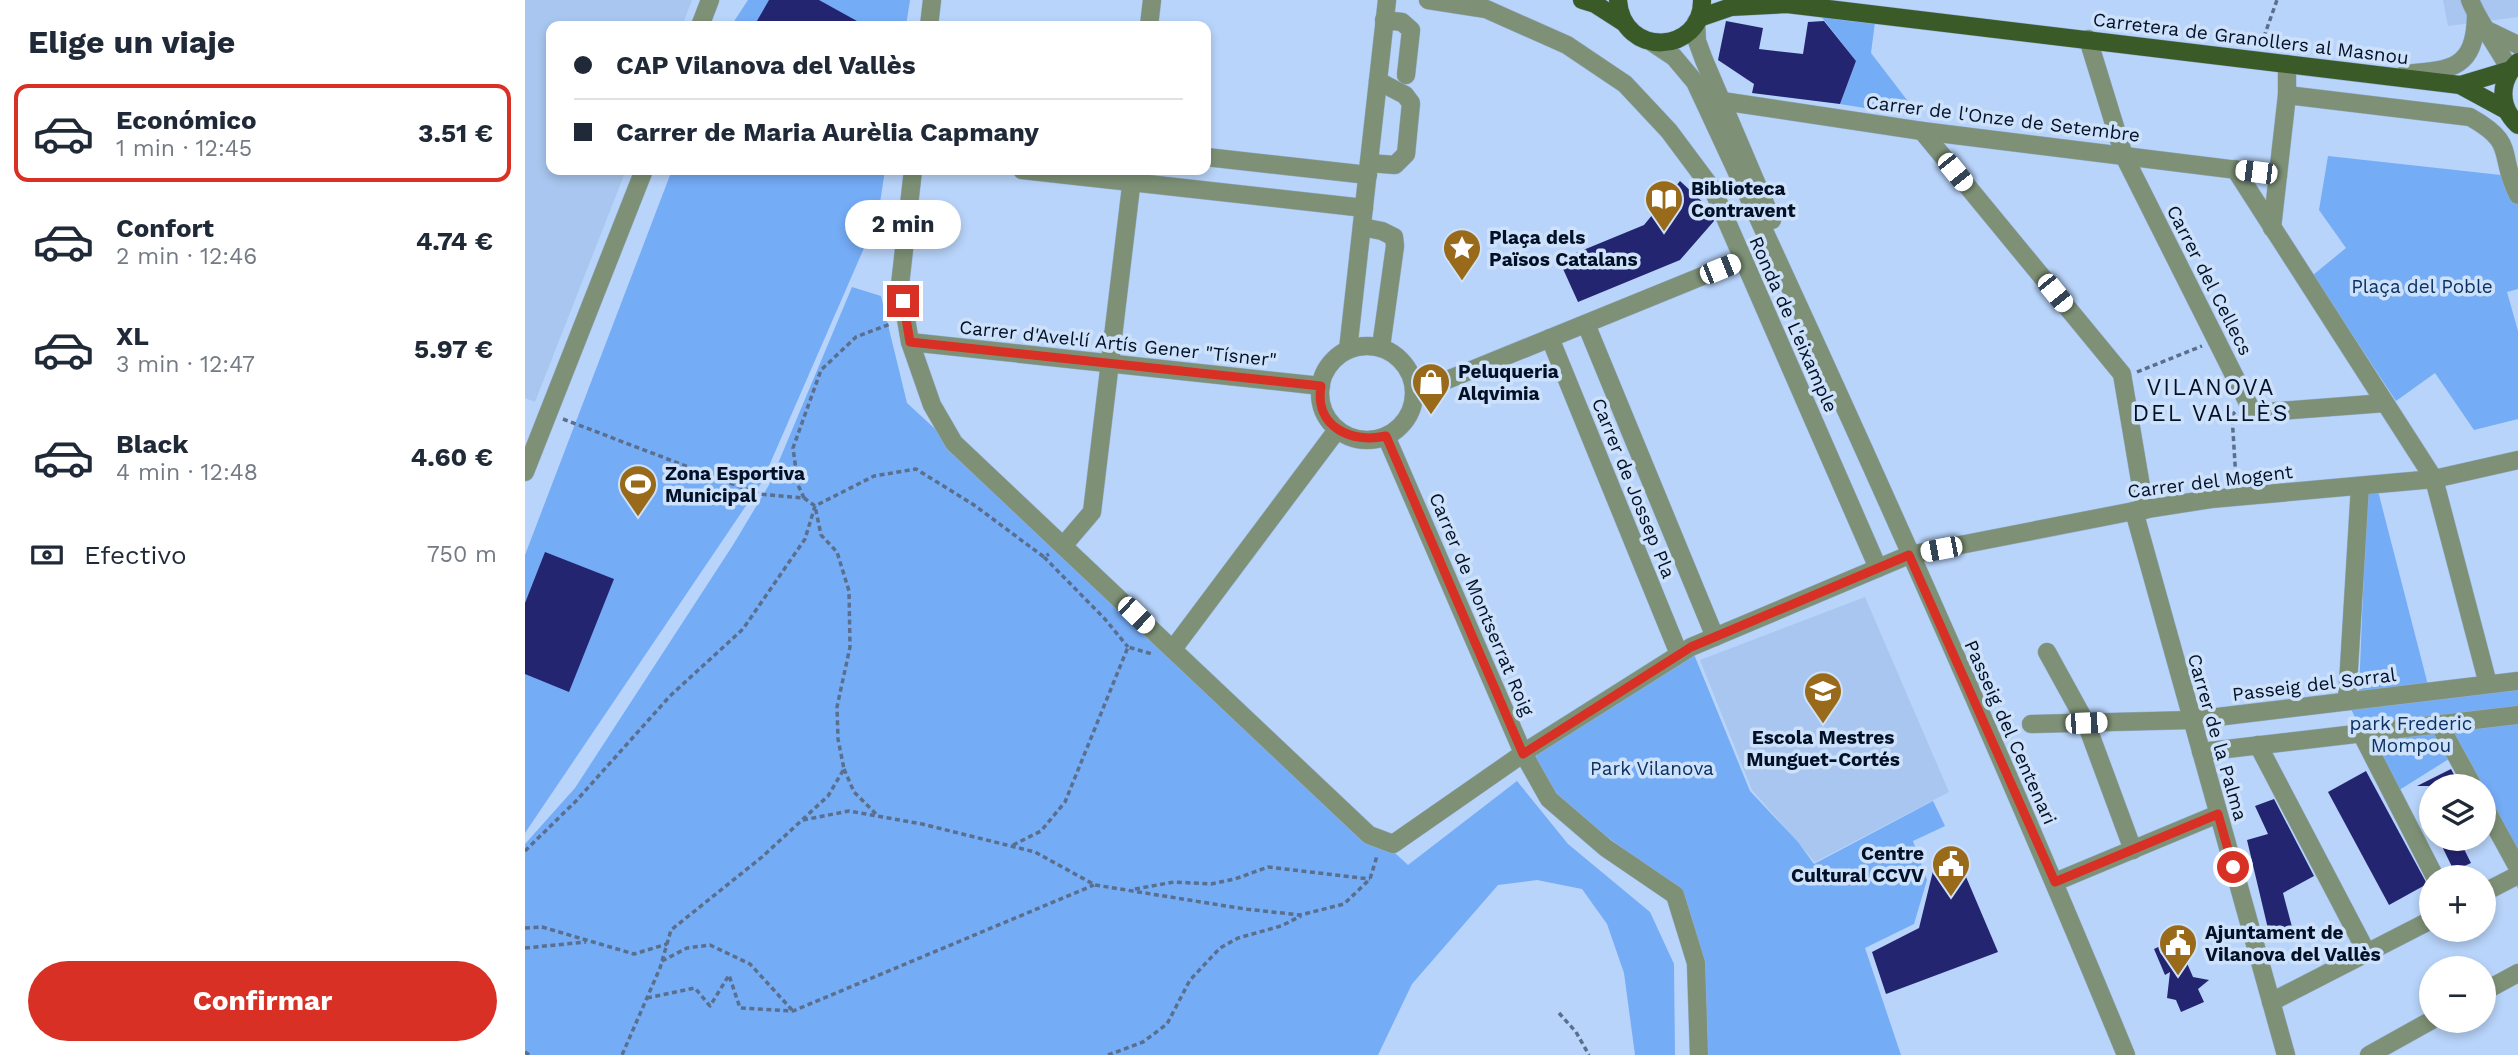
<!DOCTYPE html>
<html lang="es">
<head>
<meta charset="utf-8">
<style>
  :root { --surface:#fff; --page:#f6f6f7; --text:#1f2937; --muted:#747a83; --line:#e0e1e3; --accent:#d93025 }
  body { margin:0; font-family:"Work Sans",sans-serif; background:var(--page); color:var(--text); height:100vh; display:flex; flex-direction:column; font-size:26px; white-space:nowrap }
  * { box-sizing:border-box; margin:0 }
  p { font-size:23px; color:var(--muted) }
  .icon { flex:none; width:38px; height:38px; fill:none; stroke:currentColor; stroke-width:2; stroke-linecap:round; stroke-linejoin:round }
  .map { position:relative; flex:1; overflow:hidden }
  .panel { display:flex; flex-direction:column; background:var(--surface); width:525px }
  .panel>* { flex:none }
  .hud { position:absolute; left:21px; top:21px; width:665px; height:154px; border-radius:14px; box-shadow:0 4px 10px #0003; display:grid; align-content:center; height:154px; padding:0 28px; background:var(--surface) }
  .tools { position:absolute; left:1894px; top:774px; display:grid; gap:14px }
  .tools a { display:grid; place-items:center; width:77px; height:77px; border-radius:50%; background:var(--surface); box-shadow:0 4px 10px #0003; font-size:35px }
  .end { position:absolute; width:32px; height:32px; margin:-16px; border:9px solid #d93025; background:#fff; box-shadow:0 0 0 4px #fff }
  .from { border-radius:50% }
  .bubble { position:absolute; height:49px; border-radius:24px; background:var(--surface); box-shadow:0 4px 10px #0003; font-size:23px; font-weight:700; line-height:49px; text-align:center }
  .car { position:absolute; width:21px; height:42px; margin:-21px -10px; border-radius:9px; box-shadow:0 0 5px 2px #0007; background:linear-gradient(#fff 24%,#345 0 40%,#fff 0 76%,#345 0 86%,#fff 0) }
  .hud b { display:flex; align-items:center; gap:24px; height:66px; font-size:26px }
  .hud b+b { border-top:2px solid var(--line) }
  .hud i { width:18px; height:18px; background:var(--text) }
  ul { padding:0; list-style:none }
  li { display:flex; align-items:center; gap:21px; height:98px; margin:0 14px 10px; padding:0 14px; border:4px solid transparent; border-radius:14px }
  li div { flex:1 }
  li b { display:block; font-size:26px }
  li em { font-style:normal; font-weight:700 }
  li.selected { border-color:var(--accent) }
  li>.icon { width:63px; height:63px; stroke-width:1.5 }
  h2 { padding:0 28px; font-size:32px; line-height:84px }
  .pay { display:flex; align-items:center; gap:18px; height:77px; padding:0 28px; font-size:26px }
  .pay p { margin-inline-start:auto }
  .cta { display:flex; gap:14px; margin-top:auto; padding:14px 28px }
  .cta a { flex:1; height:80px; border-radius:42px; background:var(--accent); color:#fff; font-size:28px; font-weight:700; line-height:80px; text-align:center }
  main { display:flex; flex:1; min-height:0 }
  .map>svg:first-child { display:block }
  .built { fill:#a8c6ef }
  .green { fill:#75acf6 }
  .building { fill:#242571 }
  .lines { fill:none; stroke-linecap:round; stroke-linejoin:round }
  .minor-casing { stroke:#97b1d4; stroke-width:19 }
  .major-casing { stroke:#97b1d4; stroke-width:19 }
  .path { stroke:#5a6f8d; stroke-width:3.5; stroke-dasharray:5 3.5; stroke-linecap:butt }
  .minor { stroke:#7e9176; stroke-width:18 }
  .major { stroke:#3a5b28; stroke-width:18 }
  .route { stroke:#d93025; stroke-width:9 }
  .labels { text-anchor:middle; stroke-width:7; stroke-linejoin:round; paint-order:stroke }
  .street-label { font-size:19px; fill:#021127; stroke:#cde1fa }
  .poi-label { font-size:19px; font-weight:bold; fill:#021127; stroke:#cde1fa; text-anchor:start }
  .park-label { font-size:19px; fill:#0b3262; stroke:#cde1fa }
  .quarter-label { font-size:23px; letter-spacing:2px; fill:#021127; stroke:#cde1fa }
</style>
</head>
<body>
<main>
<section class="panel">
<h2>Elige un viaje</h2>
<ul>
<li class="selected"><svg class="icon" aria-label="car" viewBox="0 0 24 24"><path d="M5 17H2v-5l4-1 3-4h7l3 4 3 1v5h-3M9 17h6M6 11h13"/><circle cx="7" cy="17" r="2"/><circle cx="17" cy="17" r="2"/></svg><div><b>Económico</b><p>1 min · 12:45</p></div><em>3.51 €</em></li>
<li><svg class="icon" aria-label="car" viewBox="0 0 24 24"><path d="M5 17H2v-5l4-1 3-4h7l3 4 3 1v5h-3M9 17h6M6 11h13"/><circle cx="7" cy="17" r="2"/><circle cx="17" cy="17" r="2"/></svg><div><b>Confort</b><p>2 min · 12:46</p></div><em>4.74 €</em></li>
<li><svg class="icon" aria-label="car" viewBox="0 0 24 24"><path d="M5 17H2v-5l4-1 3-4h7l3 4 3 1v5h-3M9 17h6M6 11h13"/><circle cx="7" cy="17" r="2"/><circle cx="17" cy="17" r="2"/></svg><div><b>XL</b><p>3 min · 12:47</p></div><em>5.97 €</em></li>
<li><svg class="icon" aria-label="car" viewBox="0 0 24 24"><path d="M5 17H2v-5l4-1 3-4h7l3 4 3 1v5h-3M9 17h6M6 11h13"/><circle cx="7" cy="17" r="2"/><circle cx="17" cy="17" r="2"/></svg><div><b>Black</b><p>4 min · 12:48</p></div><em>4.60 €</em></li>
</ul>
<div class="pay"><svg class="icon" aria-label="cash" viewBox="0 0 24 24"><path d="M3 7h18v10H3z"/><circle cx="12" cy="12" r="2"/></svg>Efectivo<p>750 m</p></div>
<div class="cta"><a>Confirmar</a></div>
</section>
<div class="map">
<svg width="1993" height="1055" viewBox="0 0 1993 1055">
  <rect width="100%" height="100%" fill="#b8d4fa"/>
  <!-- built -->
  <g class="built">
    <polygon points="0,0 167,0 157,26 26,26 26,170 101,170 10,402 0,398"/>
    <polygon points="1918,0 1993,0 1993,17 1923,26"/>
    <polygon points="1340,597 1424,792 1290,862 1227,790 1175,660"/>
  </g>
  <!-- green -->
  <g class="green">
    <polygon points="223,0 385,0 381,26 206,26"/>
    <polygon points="1295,15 1350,22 1346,53 1395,117 1315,104 1331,61"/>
    <polygon points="1803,156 1985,176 1993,203 1993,289 1982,292 1993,331 1993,419 1949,430 1910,373 1871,401 1788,275 1821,248 1794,210"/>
    <polygon points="147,170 360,170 353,216 237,482 0,833 0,555"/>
    <polygon points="327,287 356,296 382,403 883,865 992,781 1043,844 1125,912 1149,964 1150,1055 1110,1055 1099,973 1082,924 1057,889 1012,880 973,885 887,984 853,1055 0,1055 0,844 50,788 208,545 244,485"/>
    <polygon points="1853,491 1903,685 1834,692 1842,492"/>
    <polygon points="1166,647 1225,791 1273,842 1289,864 1408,801 1420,826 1388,841 1402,880 1389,924 1340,948 1376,1055 1183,1055 1180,962 1158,897 1100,850 1032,800 1009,761 1019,740"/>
    <polygon points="1993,681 1993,889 1958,816 1958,786 1943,786 1927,757 1868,794 1822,701"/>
  </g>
  <!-- building -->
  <g class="building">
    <polygon points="244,0 294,0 341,26 229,26"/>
    <polygon points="1201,21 1238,28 1234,49 1278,54 1283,22 1299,21 1331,61 1315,104 1227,93 1229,84 1193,60"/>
    <polygon points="1155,181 1183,207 1189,221 1155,260 1053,302 1034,260 1119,225"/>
    <polygon points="20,552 89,579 44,692 0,674 0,603"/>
    <polygon points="1926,769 1935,786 1892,786"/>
    <polygon points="1841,771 1902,884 1864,905 1803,792"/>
    <polygon points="1749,799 1789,876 1758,893 1767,927 1744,933 1722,840 1743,834 1730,806"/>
    <polygon points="1913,838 1961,838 1939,849 1946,863 1929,871"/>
    <polygon points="1433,858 1473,952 1361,994 1347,952 1394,928 1409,867"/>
    <polygon points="1646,941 1653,956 1658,954 1668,977 1684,980 1673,989 1679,1002 1656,1012 1651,1000 1642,998 1645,972 1640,975 1629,949"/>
  </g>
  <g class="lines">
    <defs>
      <g id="minor">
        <polyline points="903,0 961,9 1042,45 1100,84 1144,131 1188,190 1353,568"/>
        <path d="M1945,0c9,23 28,47 40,70"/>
        <polyline points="859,20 877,22 886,30 881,75"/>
        <polyline points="1171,22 1172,41 1179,60 1247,220"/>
        <polyline points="175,26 185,0"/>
        <polyline points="404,26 407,0"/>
        <polyline points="624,26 627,0"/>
        <polyline points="1964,31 1993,45"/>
        <polyline points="1563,39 1599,156 1728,413 1860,403"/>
        <path d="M1128,43l21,14 21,25c150,321 296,645 431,973"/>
        <path d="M1880,74c46,-4 70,-5 71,-58"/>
        <path d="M1762,95l183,22c48,27 27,36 48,78"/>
        <polyline points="1197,101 1397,131 1753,175"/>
        <polyline points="1397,131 1597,374 1620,510"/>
        <polyline points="681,157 843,175"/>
        <polyline points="844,163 870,165 881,154 886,103 880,95 853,81"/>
        <polyline points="1710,169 1909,479 1963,684"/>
        <polyline points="388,170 375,285 385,342 407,405 429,443 844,835 868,844 1006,748 1166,647 1384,555 1609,511 1686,499 1909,479 1993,460"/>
        <polyline points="497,170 839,208"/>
        <polyline points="837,227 857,231 869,237 870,246 856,347"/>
        <polyline points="1747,228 1762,95 1762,64"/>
        <polyline points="1061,324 1190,637"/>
        <polyline points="1025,338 1154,654"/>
        <polyline points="385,342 796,386"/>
        <circle cx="842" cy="393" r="47"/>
        <polyline points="823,350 862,0"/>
        <polyline points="890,393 1217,260"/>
        <polyline points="861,436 998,753 1024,799 1081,848 1150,895 1171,963 1174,1055"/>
        <polyline points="0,472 119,170"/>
        <polyline points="1609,511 1761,1055"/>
        <polyline points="538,546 567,512 608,170"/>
        <polyline points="648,649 812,430"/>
        <polyline points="1522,652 1561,723 1608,850"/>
        <polyline points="1822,701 1835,486"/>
        <polyline points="1506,724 1667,720 1993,681"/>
        <polyline points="1914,724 1948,786"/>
        <polyline points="1836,733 1910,877"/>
        <polyline points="1733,745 1842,953"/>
        <polyline points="1676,752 1993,715"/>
        <polyline points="1958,804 1993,868"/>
        <polyline points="1530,882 1693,814"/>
        <polyline points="1958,893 1993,875"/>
        <polyline points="1958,992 1993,973"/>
        <polyline points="1746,1002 1906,920"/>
        <polyline points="1844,1055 1907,1020"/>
      </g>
      <g id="major">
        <polyline points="1057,0 1070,4 1098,22"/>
        <path d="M1093,0c4,59 85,54 84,0"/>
        <polyline points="1174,18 1206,7 1262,4 1935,85 1981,110"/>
        <path d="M1993,62c-19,19 -20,44 0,63"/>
        <polyline points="1935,85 1985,70"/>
      </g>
    </defs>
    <!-- minor casing -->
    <use href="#minor" class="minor-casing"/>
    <!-- major casing -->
    <use href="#major" class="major-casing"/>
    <!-- path -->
    <g class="path">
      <polyline points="1736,45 1752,0"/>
      <polyline points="1612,372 1677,346"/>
      <polyline points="1710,412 1707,415 1711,480"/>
      <polyline points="38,419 234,494 279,498 290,506 296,535 312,552 324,591 325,647 312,707 313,739 319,769 303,796 237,857 146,930 135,968 97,1055"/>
      <polyline points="279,498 273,485 268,448 296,370 331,337 365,324"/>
      <polyline points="519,557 579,618 603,647"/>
      <polyline points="319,769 329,792 353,816"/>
      <polyline points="278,820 324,811 397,824 510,852 570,885 720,909 775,915 819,904 845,879 852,856"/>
      <polyline points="488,845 516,831 540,802 603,647 627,654"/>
      <polyline points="0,851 52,800 145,696 218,629 280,539 290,506 349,476 391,469 449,505 519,557 524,554"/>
      <polyline points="610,889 649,882 686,884 710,879 743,867 845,879"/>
      <polyline points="0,928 17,927 109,954 142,944"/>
      <polyline points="0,948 61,942"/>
      <polyline points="137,961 162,948 185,945 225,964 268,1011"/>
      <polyline points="122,998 170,988 185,1006 204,975 215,1008 268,1011 569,885"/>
      <polyline points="1034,1013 1051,1032 1064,1055"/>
      <polyline points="0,1052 4,1055"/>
      <polyline points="583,1055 618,1042 642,1024 665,980 695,948 713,938 756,926 776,916"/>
    </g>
    <!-- minor -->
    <use href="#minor" class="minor"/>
    <!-- major -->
    <use href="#major" class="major"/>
  </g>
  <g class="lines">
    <!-- route -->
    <path class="route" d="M378,301l7,41 411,44c-7,41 31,58 65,50l137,318 168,-107 218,-92 146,327 163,-68 15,53"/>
  </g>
  <!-- icons -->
  <defs>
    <symbol id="library-pin" viewBox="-11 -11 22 30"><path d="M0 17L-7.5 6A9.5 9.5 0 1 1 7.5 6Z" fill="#986a19" stroke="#cde1fa"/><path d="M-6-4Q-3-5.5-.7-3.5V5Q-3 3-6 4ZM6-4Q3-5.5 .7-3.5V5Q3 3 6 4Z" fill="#fff"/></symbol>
    <symbol id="sight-pin" viewBox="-11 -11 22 30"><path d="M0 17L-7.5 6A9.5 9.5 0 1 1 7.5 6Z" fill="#986a19" stroke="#cde1fa"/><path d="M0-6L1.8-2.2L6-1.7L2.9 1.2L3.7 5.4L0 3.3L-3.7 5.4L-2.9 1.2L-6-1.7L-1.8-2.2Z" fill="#fff"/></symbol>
    <symbol id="shop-pin" viewBox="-11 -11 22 30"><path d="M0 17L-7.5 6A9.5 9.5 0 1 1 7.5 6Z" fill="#986a19" stroke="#cde1fa"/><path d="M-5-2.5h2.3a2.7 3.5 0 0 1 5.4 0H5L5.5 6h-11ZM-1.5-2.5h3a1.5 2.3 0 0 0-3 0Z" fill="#fff"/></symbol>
    <symbol id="stadium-pin" viewBox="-11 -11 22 30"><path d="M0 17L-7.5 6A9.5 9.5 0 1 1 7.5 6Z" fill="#986a19" stroke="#cde1fa"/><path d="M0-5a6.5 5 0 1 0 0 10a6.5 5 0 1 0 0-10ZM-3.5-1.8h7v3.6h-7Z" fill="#fff"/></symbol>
    <symbol id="school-pin" viewBox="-11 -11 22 30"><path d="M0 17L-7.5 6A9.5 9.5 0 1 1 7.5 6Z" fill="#986a19" stroke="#cde1fa"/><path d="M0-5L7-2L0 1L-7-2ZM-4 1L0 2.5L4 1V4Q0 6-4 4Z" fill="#fff"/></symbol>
    <symbol id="civic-pin" viewBox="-11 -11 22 30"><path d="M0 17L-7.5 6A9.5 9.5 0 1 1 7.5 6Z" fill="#986a19" stroke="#cde1fa"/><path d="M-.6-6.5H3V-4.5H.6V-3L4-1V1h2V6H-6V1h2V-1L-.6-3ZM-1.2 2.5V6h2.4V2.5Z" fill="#fff"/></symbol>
  </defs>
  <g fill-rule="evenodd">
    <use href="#library-pin" x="1117" y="177" width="44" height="60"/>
    <use href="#sight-pin" x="915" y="226" width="44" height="60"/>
    <use href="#shop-pin" x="884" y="360" width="44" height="60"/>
    <use href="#stadium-pin" x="91" y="462" width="44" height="60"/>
    <use href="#school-pin" x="1276" y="669" width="44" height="60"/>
    <use href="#civic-pin" x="1404" y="842" width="44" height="60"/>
    <use href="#civic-pin" x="1631" y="921" width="44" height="60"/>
  </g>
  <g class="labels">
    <!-- street labels -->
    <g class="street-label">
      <text transform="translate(1726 38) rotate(7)" y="7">Carretera de Granollers al Masnou</text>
      <text transform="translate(1478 118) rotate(7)" y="7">Carrer de l'Onze de Setembre</text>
      <text transform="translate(1685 280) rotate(63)" y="7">Carrer del Cellecs</text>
      <text transform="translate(1269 324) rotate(66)" y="7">Ronda de L'eixample</text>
      <text transform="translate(593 343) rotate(6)" y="7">Carrer d'Avel·lí Artís Gener "Tísner"</text>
      <text transform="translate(1685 481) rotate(-7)" y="7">Carrer del Mogent</text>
      <text transform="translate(1109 488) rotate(68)" y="7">Carrer de Jossep Pla</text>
      <text transform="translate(957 604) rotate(67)" y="7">Carrer de Montserrat Roig</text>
      <text transform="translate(1789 684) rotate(-7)" y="7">Passeig del Sorral</text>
      <text transform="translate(1486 732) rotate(66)" y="7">Passeig del Centenari</text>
      <text transform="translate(1693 737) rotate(74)" y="7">Carrer de la Palma</text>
    </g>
    <!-- poi labels -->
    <g class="poi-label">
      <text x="1166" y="195">Biblioteca<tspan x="1166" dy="22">Contravent</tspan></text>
      <text x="964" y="244">Plaça dels<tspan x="964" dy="22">Països Catalans</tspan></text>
      <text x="933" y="378">Peluqueria<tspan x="933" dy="22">Alqvimia</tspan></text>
      <text x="140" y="480">Zona Esportiva<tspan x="140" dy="22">Municipal</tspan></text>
      <text x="1298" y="744" text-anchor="middle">Escola Mestres<tspan x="1298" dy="22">Munguet-Cortés</tspan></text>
      <text x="1399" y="860" text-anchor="end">Centre<tspan x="1399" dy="22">Cultural CCVV</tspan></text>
      <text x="1680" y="939">Ajuntament de<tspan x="1680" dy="22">Vilanova del Vallès</tspan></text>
    </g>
    <!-- park labels -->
    <g class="park-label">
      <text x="1897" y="293">Plaça del Poble</text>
      <text x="1886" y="730">park Frederic<tspan x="1886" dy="22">Mompou</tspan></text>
      <text x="1127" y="775">Park Vilanova</text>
    </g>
    <!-- quarter labels -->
    <g class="quarter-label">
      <text x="1686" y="395">VILANOVA<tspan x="1686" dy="26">DEL VALLÈS</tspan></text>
    </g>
  </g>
</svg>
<div class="tools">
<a><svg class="icon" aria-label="layers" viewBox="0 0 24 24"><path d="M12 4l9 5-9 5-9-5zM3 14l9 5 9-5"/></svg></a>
<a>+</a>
<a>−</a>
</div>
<i class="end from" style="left:1708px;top:867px"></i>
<i class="end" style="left:378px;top:301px"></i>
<div class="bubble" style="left:320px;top:200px;width:116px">2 min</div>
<i class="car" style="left:1430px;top:172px;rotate:141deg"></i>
<i class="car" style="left:1731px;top:172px;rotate:277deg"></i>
<i class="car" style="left:1195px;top:269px;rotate:68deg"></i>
<i class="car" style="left:1530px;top:293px;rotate:141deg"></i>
<i class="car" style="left:1416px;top:549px;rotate:259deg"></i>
<i class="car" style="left:611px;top:615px;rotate:134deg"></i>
<i class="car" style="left:1561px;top:723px;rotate:88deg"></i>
<div class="hud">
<b><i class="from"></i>CAP Vilanova del Vallès</b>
<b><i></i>Carrer de Maria Aurèlia Capmany</b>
</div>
</div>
</main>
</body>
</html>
